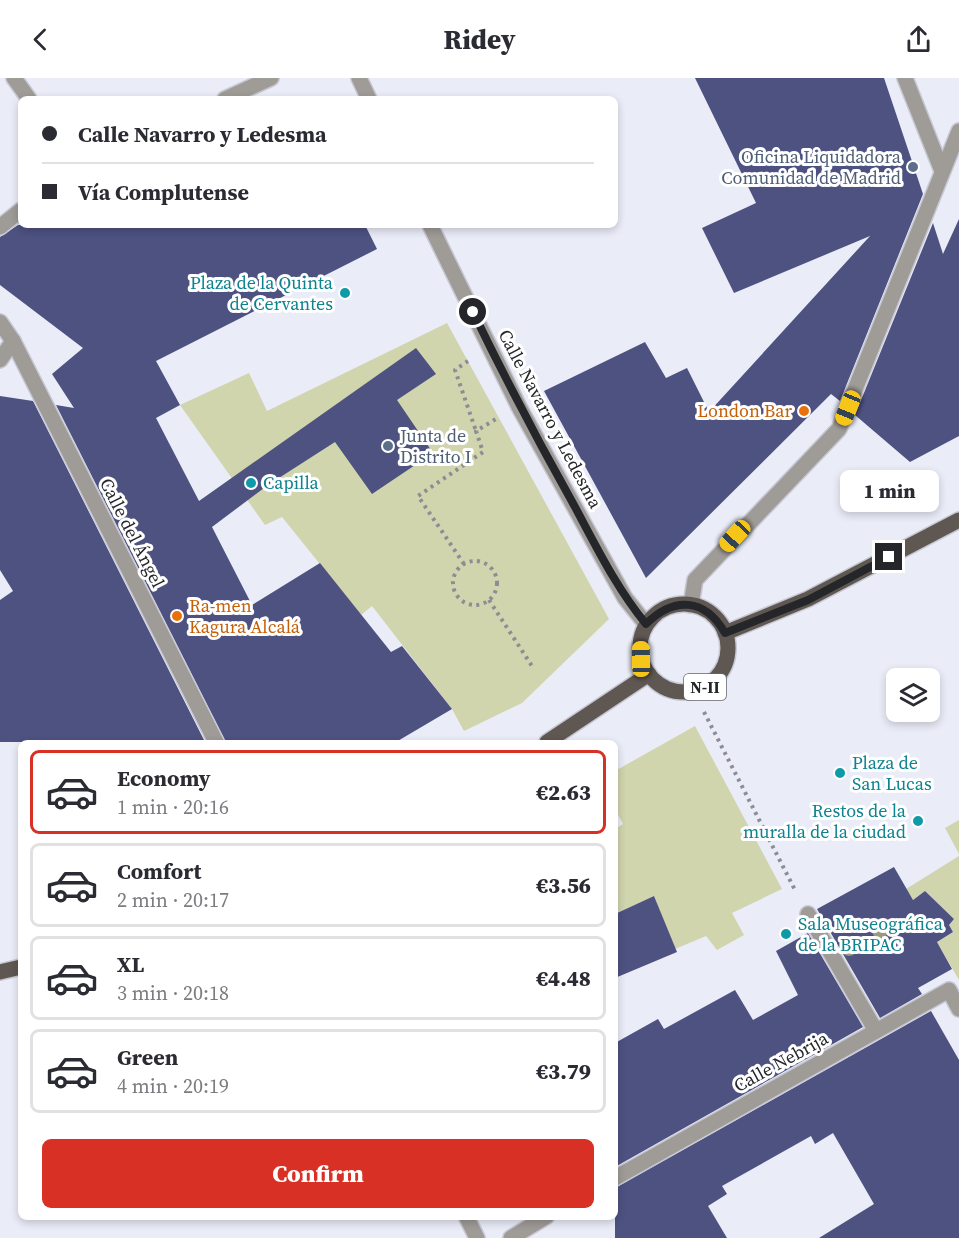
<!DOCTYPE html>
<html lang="en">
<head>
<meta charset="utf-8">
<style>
  :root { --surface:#fff; --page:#f7f7f7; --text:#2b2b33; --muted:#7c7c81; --line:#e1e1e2; --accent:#d93025 }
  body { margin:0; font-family:"Source Serif 4",serif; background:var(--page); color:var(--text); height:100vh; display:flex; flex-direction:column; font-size:22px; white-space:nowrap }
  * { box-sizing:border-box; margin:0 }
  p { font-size:20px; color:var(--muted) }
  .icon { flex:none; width:33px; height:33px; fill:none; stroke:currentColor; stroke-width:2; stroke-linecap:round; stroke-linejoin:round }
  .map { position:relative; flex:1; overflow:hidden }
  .drawer { position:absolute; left:18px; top:662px; width:600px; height:480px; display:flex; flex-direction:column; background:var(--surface); border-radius:9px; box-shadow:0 3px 9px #0003 }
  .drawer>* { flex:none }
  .hud { position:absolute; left:18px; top:18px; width:600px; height:132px; border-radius:9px; box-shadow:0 3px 9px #0003; display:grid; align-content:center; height:132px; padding:0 24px; background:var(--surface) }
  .controls { position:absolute; left:886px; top:590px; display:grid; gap:12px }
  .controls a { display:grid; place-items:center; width:54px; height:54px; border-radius:9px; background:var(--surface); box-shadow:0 3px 9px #0003; font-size:30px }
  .end { position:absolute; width:27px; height:27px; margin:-14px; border:8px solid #25262a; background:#fff; box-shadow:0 0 0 3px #fff }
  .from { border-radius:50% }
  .bubble { position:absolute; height:42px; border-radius:9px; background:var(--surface); box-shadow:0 3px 9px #0003; font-size:20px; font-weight:800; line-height:42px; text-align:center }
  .car { position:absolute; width:18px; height:36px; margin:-18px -9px; border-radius:8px; box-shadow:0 0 4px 2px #0007; background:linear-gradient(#f5c518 24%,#345 0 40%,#f5c518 0 76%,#345 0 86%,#f5c518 0) }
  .hud b { display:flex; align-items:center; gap:21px; height:57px; font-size:22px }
  .hud b+b { border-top:2px solid var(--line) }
  .hud i { width:15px; height:15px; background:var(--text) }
  ul { padding:10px 0 0; list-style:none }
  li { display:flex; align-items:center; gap:18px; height:84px; margin:0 12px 9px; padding:0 12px; border:3px solid var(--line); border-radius:9px }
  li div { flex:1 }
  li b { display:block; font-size:22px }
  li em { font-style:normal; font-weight:800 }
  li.current { border-color:var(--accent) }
  li>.icon { width:54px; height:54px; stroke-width:1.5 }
  .action { display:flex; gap:12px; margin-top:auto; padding:12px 24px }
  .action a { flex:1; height:69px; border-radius:9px; background:var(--accent); color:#fff; font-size:24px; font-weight:800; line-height:69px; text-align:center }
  header { display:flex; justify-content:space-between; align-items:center; height:78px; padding:0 24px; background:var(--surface); font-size:27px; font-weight:800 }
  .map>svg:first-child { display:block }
  .green { fill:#d0d5ad }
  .building { fill:#4e5281 }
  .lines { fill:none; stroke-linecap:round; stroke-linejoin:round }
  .street-casing { stroke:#c7c8d3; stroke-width:18 }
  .primary-casing { stroke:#c7c8d3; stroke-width:18 }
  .path { stroke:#8c8d95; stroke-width:4; stroke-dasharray:3 4.5; stroke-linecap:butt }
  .street { stroke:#9f9b97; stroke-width:15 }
  .primary { stroke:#5f5852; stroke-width:15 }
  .tree { fill:#989b7d }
  .route { stroke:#25262a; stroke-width:8 }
  .service-dot { fill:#5c6f8a; stroke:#fff; stroke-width:2 }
  .culture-dot { fill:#0f9aa8; stroke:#fff; stroke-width:2 }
  .food-dot { fill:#e8710a; stroke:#fff; stroke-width:2 }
  .labels { text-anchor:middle; stroke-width:6; stroke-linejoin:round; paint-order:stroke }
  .shield { fill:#fff; stroke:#66676a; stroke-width:1.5 }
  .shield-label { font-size:16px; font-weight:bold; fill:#25262a }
  .service-label { font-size:18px; fill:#4e5e75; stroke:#fff; text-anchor:end }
  .culture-label { font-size:18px; fill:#0d838f; stroke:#fff; text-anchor:start }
  .food-label { font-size:18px; fill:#c56008; stroke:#fff; text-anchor:end }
  .street-label { font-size:18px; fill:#25262a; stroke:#fff }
</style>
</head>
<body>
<header><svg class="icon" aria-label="back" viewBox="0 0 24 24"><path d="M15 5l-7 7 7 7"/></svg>Ridey<svg class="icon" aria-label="share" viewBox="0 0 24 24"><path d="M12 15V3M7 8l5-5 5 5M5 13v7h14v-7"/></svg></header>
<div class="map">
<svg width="959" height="1160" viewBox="0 0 959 1160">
  <rect width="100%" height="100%" fill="#eaecf8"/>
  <!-- green -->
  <g class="green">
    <polygon points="447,245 609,541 522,625 464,653 452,631 372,528 361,537 282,439 265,447 180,327 249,295 267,333"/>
    <polygon points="695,648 782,811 732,835 744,857 717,872 706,858 675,871 654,818 615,836 615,751 623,746 615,731 615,693"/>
    <polygon points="959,742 959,776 945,750"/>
    <polygon points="959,778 959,902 937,864 953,854 949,847 954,841 925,813 913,822 906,811"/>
  </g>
  <!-- building -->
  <g class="building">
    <polygon points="695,0 884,0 923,116 840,323 831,316 646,500 544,313 645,264 666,300 687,290 709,334 870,158 734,215 702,150 756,125"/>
    <polygon points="959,141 959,358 910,384 855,337 933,145 943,176"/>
    <polygon points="18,147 365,147 377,171 156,283 180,327 156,340 199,423 416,270 436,296 397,322 433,375 372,416 335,364 268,407 212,449 252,527 320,485 391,574 402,568 452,631 396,664 226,664 56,327 74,330 52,296 83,270 0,207 0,159"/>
    <polygon points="0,318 33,323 205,664 0,664 0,522 13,513 0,492"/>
    <polygon points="894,789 913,822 925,813 954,841 949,847 953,854 937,864 952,891 918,910 922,916 880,940 817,831"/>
    <polygon points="654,818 677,874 615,900 615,836"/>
    <polygon points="808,855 863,949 615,1089 615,965 658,941 664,951 735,912 753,942 798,917 776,873"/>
    <polygon points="931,933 959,982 959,1160 819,1160 874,1126 833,1055 815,1066 811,1058 722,1108 727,1116 708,1128 727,1160 615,1160 615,1110"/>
  </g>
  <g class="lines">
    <defs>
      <g id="street">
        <polyline points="14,0 29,21"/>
        <polyline points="359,0 369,21"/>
        <polyline points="905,0 942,93"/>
        <polyline points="225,21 271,0"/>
        <polyline points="430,147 519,329 625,520 646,546"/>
        <polyline points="0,149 21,132"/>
        <polyline points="0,244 13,263 216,664"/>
        <polyline points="0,282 13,263"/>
        <polyline points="691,527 695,502 839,351 959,53"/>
        <polyline points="808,836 876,953"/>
        <polyline points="615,1100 949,912 959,931"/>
        <polyline points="466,1138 477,1160"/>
        <polyline points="511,1160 547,1138"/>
      </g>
      <g id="primary">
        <circle cx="684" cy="570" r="44"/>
        <polyline points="725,555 808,521 959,442"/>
        <polyline points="547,664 649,596"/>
        <polyline points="0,894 21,889"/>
      </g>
    </defs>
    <!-- street casing -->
    <use href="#street" class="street-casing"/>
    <!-- primary casing -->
    <use href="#primary" class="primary-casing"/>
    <!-- path -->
    <g class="path">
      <polyline points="468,283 455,292 476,353"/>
      <circle cx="475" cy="505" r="22"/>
      <polyline points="464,486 418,418 483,374 476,353 496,341"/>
      <polyline points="489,522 532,588"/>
      <polyline points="704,634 796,814"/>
    </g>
    <!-- street -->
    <use href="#street" class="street"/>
    <!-- primary -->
    <use href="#primary" class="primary"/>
  </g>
  <!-- trees -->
  <g class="tree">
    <circle cx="880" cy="851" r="9"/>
    <circle cx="849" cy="869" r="9"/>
  </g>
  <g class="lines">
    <!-- route -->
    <path class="route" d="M473,234c32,66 66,131 102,195 22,41 42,82 71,117 28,-28 59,-26 79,9l83,-33 81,-43"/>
  </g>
  <!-- markers -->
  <g class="service-dot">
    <circle cx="913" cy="89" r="6"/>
    <circle cx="388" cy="368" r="6"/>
  </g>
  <g class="culture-dot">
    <circle cx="345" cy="215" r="6"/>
    <circle cx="251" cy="405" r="6"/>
    <circle cx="840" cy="695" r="6"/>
    <circle cx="918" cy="743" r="6"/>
    <circle cx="786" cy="856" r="6"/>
  </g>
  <g class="food-dot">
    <circle cx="804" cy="333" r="6"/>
    <circle cx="177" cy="538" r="6"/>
  </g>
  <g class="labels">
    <!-- shield labels -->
    <rect class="shield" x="684" y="596" width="42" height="26" rx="4.5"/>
    <g class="shield-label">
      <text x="705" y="615">N-II</text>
    </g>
    <!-- service labels -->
    <g class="service-label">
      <text x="901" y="85">Oficina Liquidadora<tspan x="901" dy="21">Comunidad de Madrid</tspan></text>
      <text x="400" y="364" text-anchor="start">Junta de<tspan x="400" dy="21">Distrito I</tspan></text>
    </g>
    <!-- culture labels -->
    <g class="culture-label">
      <text x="333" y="211" text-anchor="end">Plaza de la Quinta<tspan x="333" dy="21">de Cervantes</tspan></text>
      <text x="263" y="411">Capilla</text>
      <text x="852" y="691">Plaza de<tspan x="852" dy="21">San Lucas</tspan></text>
      <text x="906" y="739" text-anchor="end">Restos de la<tspan x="906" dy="21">muralla de la ciudad</tspan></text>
      <text x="798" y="852">Sala Museográfica<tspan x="798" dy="21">de la BRIPAC</tspan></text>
    </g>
    <!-- food labels -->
    <g class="food-label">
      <text x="792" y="339">London Bar</text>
      <text x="189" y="534" text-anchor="start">Ra-men<tspan x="189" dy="21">Kagura Alcalá</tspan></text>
    </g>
    <!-- street labels -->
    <g class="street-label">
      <text transform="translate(550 341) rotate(62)" y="6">Calle Navarro y Ledesma</text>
      <text transform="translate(132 455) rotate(63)" y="6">Calle del Ángel</text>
      <text transform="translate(781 984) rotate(-29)" y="6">Calle Nebrija</text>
    </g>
  </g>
</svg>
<div class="controls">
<a><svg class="icon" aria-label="layers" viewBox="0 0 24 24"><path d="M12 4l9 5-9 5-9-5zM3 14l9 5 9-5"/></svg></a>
</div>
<i class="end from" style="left:473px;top:234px"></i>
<i class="end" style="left:889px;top:479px"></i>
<div class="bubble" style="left:840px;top:392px;width:99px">1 min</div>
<i class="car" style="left:848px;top:330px;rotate:202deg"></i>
<i class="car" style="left:735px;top:458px;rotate:223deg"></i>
<i class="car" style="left:641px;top:581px;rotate:359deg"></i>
<div class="hud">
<b><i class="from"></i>Calle Navarro y Ledesma</b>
<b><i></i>Vía Complutense</b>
</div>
<section class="drawer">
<ul>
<li class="current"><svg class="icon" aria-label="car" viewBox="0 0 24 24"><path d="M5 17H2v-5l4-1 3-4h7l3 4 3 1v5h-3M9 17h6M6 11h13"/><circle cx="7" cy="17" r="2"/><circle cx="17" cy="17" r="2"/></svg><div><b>Economy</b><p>1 min · 20:16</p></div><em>€2.63</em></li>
<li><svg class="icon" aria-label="car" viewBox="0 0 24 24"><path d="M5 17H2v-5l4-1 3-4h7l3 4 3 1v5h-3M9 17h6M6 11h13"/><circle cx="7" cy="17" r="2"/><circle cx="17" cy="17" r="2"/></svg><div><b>Comfort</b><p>2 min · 20:17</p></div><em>€3.56</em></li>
<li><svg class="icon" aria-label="car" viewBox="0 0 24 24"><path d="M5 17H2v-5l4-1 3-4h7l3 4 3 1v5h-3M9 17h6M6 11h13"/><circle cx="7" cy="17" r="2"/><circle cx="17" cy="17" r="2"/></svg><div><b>XL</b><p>3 min · 20:18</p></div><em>€4.48</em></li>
<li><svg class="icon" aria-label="car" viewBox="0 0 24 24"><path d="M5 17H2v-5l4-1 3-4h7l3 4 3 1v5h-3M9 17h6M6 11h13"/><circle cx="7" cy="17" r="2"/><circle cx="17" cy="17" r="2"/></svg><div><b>Green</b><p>4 min · 20:19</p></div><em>€3.79</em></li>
</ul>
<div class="action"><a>Confirm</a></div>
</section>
</div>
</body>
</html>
